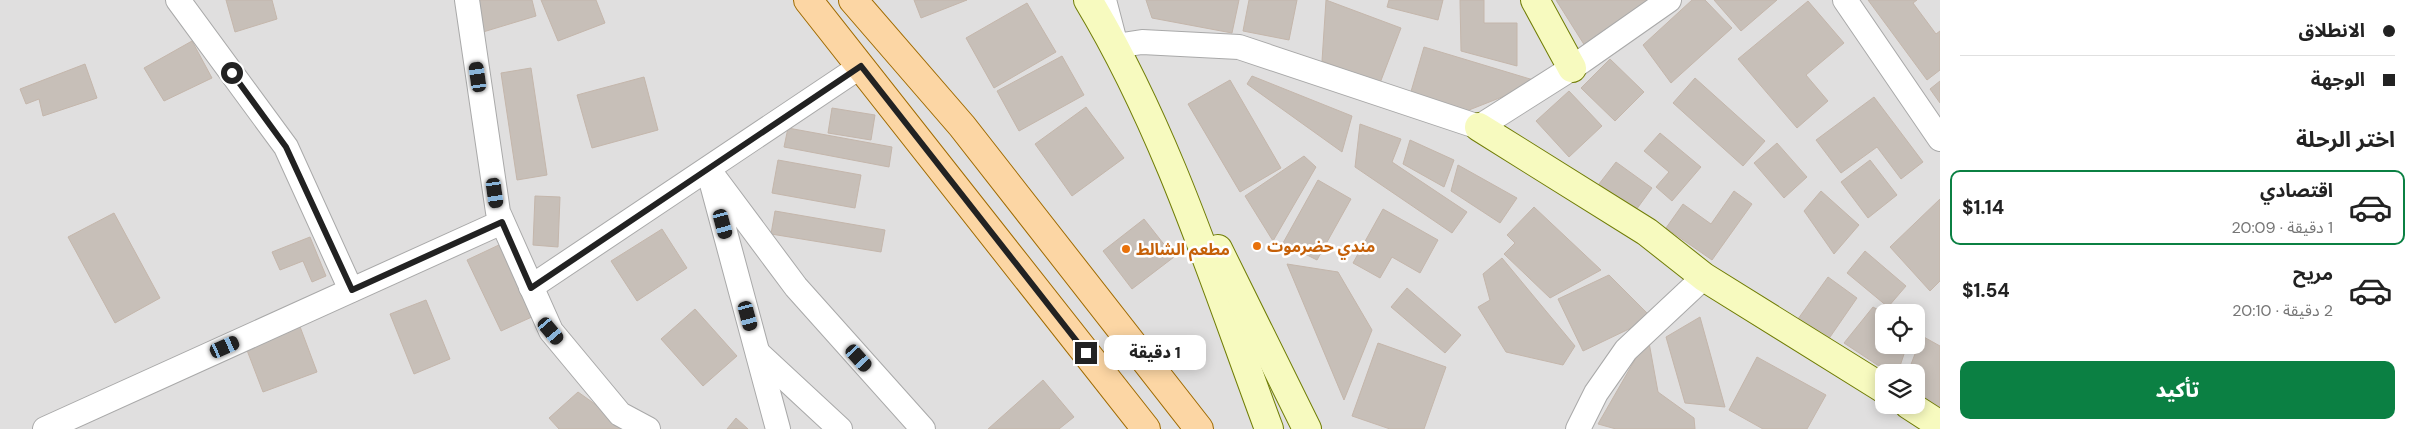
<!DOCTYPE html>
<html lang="ar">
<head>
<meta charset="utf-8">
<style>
  :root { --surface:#fff; --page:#f6f6f6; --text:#222; --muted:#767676; --line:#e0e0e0; --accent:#0b8043 }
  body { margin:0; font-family:"DM Sans","Noto Sans Arabic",sans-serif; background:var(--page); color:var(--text); direction:rtl; height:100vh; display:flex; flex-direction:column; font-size:19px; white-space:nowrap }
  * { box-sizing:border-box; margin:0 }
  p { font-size:16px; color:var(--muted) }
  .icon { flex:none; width:28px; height:28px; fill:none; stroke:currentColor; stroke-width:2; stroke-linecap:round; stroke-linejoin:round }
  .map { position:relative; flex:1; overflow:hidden; direction:ltr }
  .panel { display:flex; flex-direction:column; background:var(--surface); width:475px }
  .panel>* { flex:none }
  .guide { display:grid; align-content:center; height:110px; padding:0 20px; background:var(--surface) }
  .fabs { position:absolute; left:1875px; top:304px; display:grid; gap:10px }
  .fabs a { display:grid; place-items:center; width:50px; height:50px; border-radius:10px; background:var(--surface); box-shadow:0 2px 12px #0003; font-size:25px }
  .end { position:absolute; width:22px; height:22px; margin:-11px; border:6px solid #222; background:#fff; box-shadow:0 0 0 2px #fff }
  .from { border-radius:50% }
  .bubble { position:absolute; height:35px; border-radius:10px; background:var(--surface); box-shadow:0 2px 12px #0003; font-size:16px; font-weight:800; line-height:35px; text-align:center; direction:rtl }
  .car { position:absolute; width:15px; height:30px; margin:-15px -8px; border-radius:6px; box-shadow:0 0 4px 1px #0007; background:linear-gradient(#222 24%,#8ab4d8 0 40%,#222 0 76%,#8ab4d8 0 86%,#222 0) }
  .guide b { display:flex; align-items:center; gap:18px; height:48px; font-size:19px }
  .guide b+b { border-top:1px solid var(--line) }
  .guide i { width:12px; height:12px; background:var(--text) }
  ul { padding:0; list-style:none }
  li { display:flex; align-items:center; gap:15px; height:75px; margin:0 10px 8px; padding:0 10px; border:2px solid transparent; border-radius:10px }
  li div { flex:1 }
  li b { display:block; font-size:19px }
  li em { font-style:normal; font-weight:800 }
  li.active { border-color:var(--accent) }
  li>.icon { width:45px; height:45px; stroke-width:1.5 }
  h2 { padding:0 20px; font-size:22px; line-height:60px }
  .primary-button { display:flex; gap:10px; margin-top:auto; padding:10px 20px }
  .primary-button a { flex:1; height:58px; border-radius:10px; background:var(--accent); color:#fff; font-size:20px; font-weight:800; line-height:58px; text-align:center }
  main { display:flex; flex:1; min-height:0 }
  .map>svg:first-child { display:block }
  .residential { fill:#e0dfdf; fill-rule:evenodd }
  .building { fill:#c7bfb8; stroke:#c4b6ab }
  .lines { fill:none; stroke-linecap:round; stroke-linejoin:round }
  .street-casing { stroke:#a9a9a9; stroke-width:26 }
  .secondary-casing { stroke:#707d05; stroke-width:30 }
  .primary-casing { stroke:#a06b00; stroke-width:30 }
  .street { stroke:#fff; stroke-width:24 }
  .secondary { stroke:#f7fabf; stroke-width:28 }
  .primary { stroke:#fcd6a4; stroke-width:28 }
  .route { stroke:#222; stroke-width:6 }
  .food-dot { fill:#e8710a; stroke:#fff; stroke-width:2 }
  .labels { text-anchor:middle; stroke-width:5; stroke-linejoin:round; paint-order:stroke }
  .food-label { font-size:16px; font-weight:bold; fill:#c56008; stroke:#fff; text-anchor:start }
</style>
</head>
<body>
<main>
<section class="panel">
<div class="guide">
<b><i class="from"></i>الانطلاق</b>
<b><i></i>الوجهة</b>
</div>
<h2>اختر الرحلة</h2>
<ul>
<li class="active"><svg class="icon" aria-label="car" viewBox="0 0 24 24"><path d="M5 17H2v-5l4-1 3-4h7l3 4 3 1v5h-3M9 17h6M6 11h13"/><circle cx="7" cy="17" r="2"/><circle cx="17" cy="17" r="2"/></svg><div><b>اقتصادي</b><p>1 دقيقة · 20:09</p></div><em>$1.14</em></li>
<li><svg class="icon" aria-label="car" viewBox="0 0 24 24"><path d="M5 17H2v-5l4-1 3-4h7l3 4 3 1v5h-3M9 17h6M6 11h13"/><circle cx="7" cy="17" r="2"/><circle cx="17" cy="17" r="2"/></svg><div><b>مريح</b><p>2 دقيقة · 20:10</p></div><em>$1.54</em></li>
</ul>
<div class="primary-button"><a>تأكيد</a></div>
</section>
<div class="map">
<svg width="1940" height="429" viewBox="0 0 1940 429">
  <rect width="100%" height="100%" fill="#f2efe9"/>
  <!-- residential -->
  <path class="residential" d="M0,0h1940v429h-1940zM1884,312h32v33h-32zM1884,372h32v33h-32z"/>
  <!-- building -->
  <g class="building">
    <polygon points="226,0 272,0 277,19 235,32"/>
    <polygon points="474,0 532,0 536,16 483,32"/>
    <polygon points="541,0 596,0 605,23 558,41"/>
    <polygon points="914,0 967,0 921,18"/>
    <polygon points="1146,0 1239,0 1232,33 1152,18"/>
    <polygon points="1249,0 1297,0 1289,40 1243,31"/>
    <polygon points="1326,0 1401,28 1380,83 1322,61"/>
    <polygon points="1389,0 1443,0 1438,20 1387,7"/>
    <polygon points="1460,0 1484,0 1484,23 1517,23 1517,66 1461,51"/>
    <polygon points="1556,0 1648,0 1585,46"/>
    <polygon points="1692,0 1705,0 1732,28 1671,83 1643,45"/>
    <polygon points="1714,0 1777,0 1741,31"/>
    <polygon points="1868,0 1917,0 1913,3 1936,34 1940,31 1940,70 1927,80"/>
    <polygon points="1808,1 1844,43 1806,75 1828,101 1797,128 1738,59"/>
    <polygon points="1027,3 1056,52 994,88 966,38"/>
    <polygon points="192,41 212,78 164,101 144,68"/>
    <polygon points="1424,47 1540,82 1464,112 1410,95"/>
    <polygon points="1062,56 1084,95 1019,131 997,91"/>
    <polygon points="1610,59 1644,92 1615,121 1581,88"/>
    <polygon points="85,64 97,98 43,116 39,99 26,104 20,89"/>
    <polygon points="531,68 547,175 517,180 501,73"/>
    <polygon points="1252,76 1352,116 1342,152 1247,84"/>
    <polygon points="644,77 658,130 592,148 577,95"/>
    <polygon points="1695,78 1765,141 1743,166 1673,103"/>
    <polygon points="1230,80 1281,168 1240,192 1188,104"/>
    <polygon points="1940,81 1940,103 1930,89"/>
    <polygon points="1569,91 1602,126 1569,157 1536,121"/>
    <polygon points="1874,97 1923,162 1901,179 1877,147 1841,173 1816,140"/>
    <polygon points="1086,107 1124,158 1072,196 1035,144"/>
    <polygon points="832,108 875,115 871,140 828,133"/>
    <polygon points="1360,124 1401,139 1392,162 1467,212 1452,233 1355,167"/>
    <polygon points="788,128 892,147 889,167 784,147"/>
    <polygon points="1660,133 1701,167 1672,201 1656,187 1669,172 1644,151"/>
    <polygon points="1410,140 1454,160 1444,187 1403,164"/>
    <polygon points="1777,143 1807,177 1784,198 1754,163"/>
    <polygon points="1304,156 1316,167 1273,241 1245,196"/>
    <polygon points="778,160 861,175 855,208 772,193"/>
    <polygon points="1870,160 1897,195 1868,218 1841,182"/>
    <polygon points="1616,162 1652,188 1636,210 1599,184"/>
    <polygon points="1458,165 1517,198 1500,223 1451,191"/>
    <polygon points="1318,180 1351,199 1317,260 1283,243"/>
    <polygon points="1734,191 1752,204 1712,260 1666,228 1683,204 1711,224"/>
    <polygon points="1821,191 1859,225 1834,254 1804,211"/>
    <polygon points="535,196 560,197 558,247 533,245"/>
    <polygon points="1940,199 1940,281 1930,291 1890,247"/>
    <polygon points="1534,207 1601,270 1550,298 1504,254 1515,243 1507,235"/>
    <polygon points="1383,209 1438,240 1420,273 1392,257 1380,278 1353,263"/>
    <polygon points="775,211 885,230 881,252 771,234"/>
    <polygon points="114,213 160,298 115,323 68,237"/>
    <polygon points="1144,219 1174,257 1132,289 1103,251"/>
    <polygon points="662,229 687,268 637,301 611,261"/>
    <polygon points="310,237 326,276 312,282 303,261 280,270 272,252"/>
    <polygon points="501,244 534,316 501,331 467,260"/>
    <polygon points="1865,251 1906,286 1888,307 1847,273"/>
    <polygon points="1502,258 1575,346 1563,365 1506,352 1478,307 1490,300 1483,274"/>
    <polygon points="1287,264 1338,272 1372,330 1344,400"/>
    <polygon points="1609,275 1652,318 1583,351 1558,299"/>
    <polygon points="1828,277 1857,298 1828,340 1798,319"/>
    <polygon points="1407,288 1461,335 1445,353 1391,307"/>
    <polygon points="426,300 450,359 414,374 390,314"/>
    <polygon points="1873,307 1884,313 1884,345 1907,345 1898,372 1888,372 1844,343"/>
    <polygon points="695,309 737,356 703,386 661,339"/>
    <polygon points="1700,317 1725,407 1685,403 1666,337"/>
    <polygon points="299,324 317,372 263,392 245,345"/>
    <polygon points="1922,336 1940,346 1940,411 1916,392 1916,372 1908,372"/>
    <polygon points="1648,337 1658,392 1694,418 1695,429 1616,429 1598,424"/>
    <polygon points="1378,343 1446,367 1424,429 1390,429 1352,416"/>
    <polygon points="1757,357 1826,395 1807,429 1763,429 1729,410"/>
    <polygon points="1043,380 1074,417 1059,429 988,429"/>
    <polygon points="578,392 630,429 559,429 549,418"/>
    <polygon points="736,418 748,429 727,429"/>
  </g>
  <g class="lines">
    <defs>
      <g id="street">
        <polyline points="178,0 286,147 351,290"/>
        <polyline points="467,0 498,212 551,331 620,414 648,429"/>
        <polyline points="1104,0 1116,46 1142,42 1239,47 1479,127 1572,68 1669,0"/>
        <polyline points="1845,0 1940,139"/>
        <polyline points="531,287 861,66"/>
        <polyline points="758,353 840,429"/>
        <polyline points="45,429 502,222"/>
        <polyline points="778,429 708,169 796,287 923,429"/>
        <polyline points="1578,429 1596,393 1626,350 1704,277"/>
      </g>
      <g id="secondary">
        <path d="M1088,0c80,133 127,284 181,429"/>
        <polyline points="1535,0 1572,68"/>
        <polyline points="1479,127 1647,232 1704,277 1884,389"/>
        <polyline points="1218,249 1307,429"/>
        <polyline points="1909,405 1940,425"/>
      </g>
      <g id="primary">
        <polyline points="808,0 1146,429"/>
        <polyline points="853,0 962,126 1199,429"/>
      </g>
    </defs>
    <!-- street casing -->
    <use href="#street" class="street-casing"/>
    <!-- secondary casing -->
    <use href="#secondary" class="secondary-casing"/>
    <!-- primary casing -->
    <use href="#primary" class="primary-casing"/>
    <!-- street -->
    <use href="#street" class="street"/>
    <!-- secondary -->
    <use href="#secondary" class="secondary"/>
    <!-- primary -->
    <use href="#primary" class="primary"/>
  </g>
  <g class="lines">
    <!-- route -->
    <polyline class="route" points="232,73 286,147 352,290 502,222 531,288 861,66 1086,353"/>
  </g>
  <!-- markers -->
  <g class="food-dot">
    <circle cx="1257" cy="246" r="5"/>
    <circle cx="1126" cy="249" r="5"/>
  </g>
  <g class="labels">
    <!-- food labels -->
    <g class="food-label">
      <text x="1267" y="252">مندي حضرموت</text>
      <text x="1136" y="255">مطعم الشالط</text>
    </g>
  </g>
</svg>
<div class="fabs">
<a><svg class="icon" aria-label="locate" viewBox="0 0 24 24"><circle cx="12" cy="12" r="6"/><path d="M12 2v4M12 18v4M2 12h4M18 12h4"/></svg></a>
<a><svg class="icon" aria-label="layers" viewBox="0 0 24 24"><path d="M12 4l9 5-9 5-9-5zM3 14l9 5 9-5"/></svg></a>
</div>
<i class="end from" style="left:232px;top:73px"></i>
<i class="end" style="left:1086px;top:353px"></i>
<div class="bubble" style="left:1104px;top:335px;width:102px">1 دقيقة</div>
<i class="car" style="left:478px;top:77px;rotate:352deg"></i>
<i class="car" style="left:495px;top:193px;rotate:172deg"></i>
<i class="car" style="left:723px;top:224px;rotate:165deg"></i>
<i class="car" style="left:748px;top:316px;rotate:165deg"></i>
<i class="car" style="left:551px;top:331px;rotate:140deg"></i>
<i class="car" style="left:225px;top:347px;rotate:66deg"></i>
<i class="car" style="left:859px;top:358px;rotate:138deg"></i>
</div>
</main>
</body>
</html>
